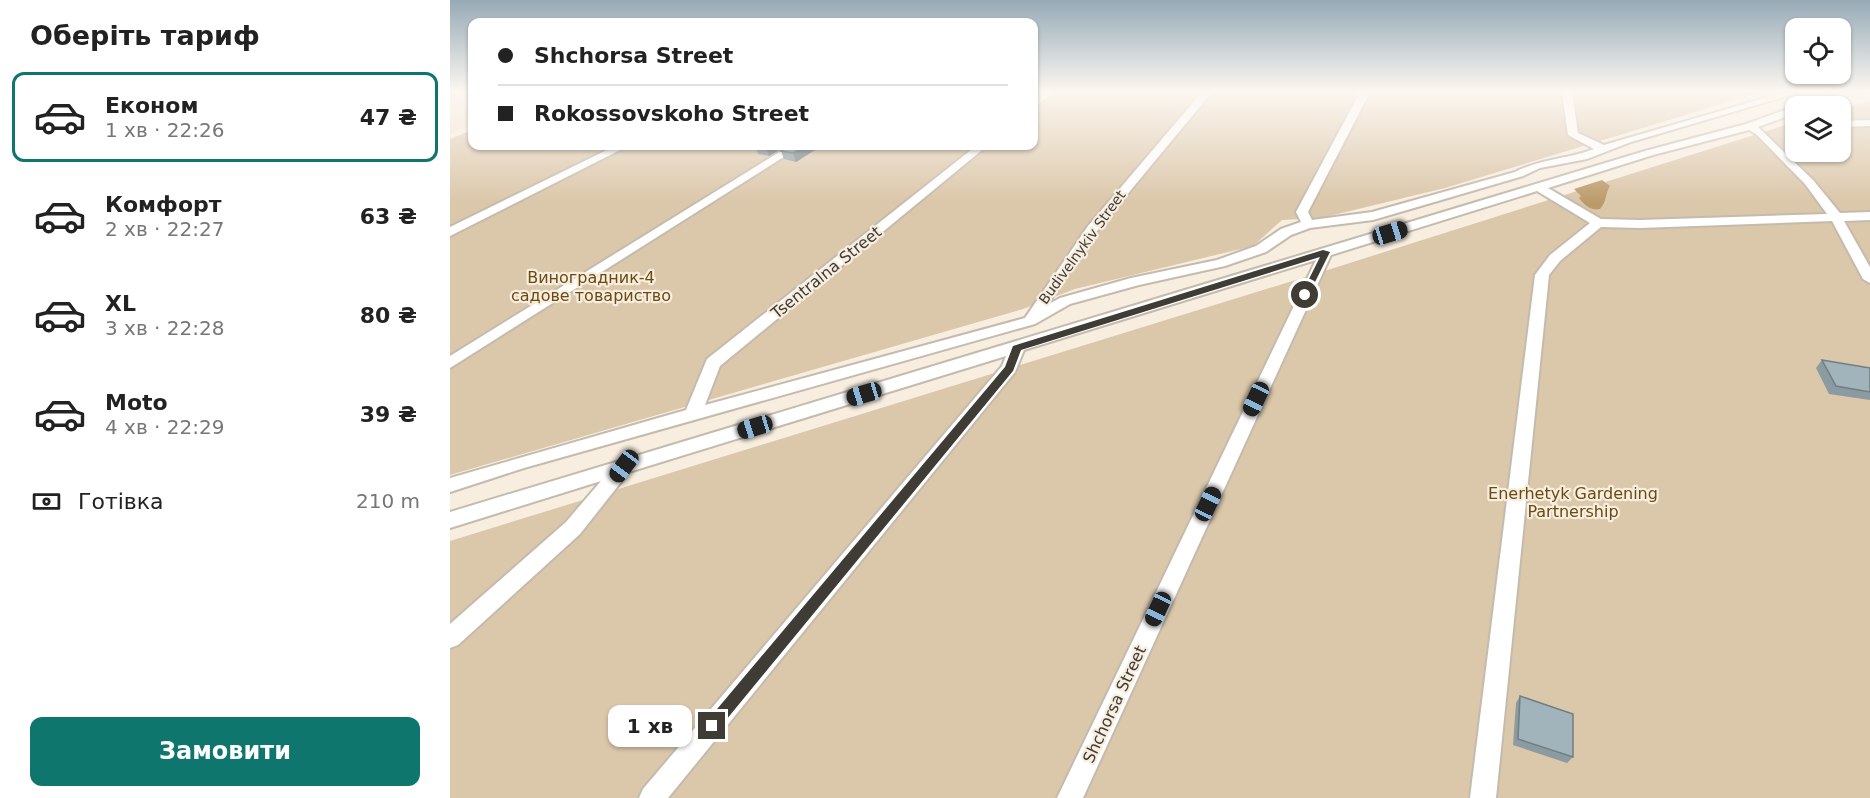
<!DOCTYPE html>
<html lang="uk">
<head>
<meta charset="utf-8">
<style>
  :root { --surface:#fff; --page:#f2f2f2; --text:#222; --muted:#767676; --line:#e0e0e0; --accent:#0f766e }
  body { margin:0; font-family:"DejaVu Sans",sans-serif; background:var(--page); color:var(--text); height:100vh; display:flex; flex-direction:column; font-size:22px; white-space:nowrap }
  * { box-sizing:border-box; margin:0 }
  p { font-size:20px; color:var(--muted) }
  .icon { flex:none; width:33px; height:33px; fill:none; stroke:currentColor; stroke-width:2; stroke-linecap:round; stroke-linejoin:round }
  .map { position:relative; flex:1; overflow:hidden }
  .sheet { display:flex; flex-direction:column; background:var(--surface); width:450px }
  .sheet>* { flex:none }
  .hud { position:absolute; left:18px; top:18px; width:570px; height:132px; border-radius:12px; box-shadow:0 2px 4px #0004; display:grid; align-content:center; height:132px; padding:0 30px; background:var(--surface) }
  .fabs { position:absolute; left:1335px; top:18px; display:grid; gap:12px }
  .fabs a { display:grid; place-items:center; width:66px; height:66px; border-radius:12px; background:var(--surface); box-shadow:0 2px 4px #0004; font-size:30px }
  .end { position:absolute; width:27px; height:27px; margin:-14px; border:8px solid #3f3b35; background:#fff; box-shadow:0 0 0 3px #fff }
  .from { border-radius:50% }
  .bubble { position:absolute; height:42px; border-radius:12px; background:var(--surface); box-shadow:0 2px 4px #0004; font-size:20px; font-weight:800; line-height:42px; text-align:center }
  .car { position:absolute; width:18px; height:36px; margin:-18px -9px; border-radius:8px; box-shadow:0 0 4px 2px #0007; background:linear-gradient(#222 24%,#8ab4d8 0 40%,#222 0 76%,#8ab4d8 0 86%,#222 0) }
  .hud b { display:flex; align-items:center; gap:21px; height:57px; font-size:22px }
  .hud b+b { border-top:2px solid var(--line) }
  .hud i { width:15px; height:15px; background:var(--text) }
  ul { padding:0; list-style:none }
  li { display:flex; align-items:center; gap:18px; height:90px; margin:0 12px 9px; padding:0 18px; border:3px solid transparent; border-radius:12px }
  li div { flex:1 }
  li b { display:block; font-size:22px }
  li em { font-style:normal; font-weight:800 }
  li.selected { border-color:var(--accent) }
  li>.icon { width:54px; height:54px; stroke-width:1.5 }
  h2 { padding:0 30px; font-size:27px; line-height:72px }
  .pay { display:flex; align-items:center; gap:15px; height:66px; padding:0 30px; font-size:22px }
  .pay p { margin-inline-start:auto }
  .primary-button { display:flex; gap:12px; margin-top:auto; padding:12px 30px }
  .primary-button a { flex:1; height:69px; border-radius:12px; background:var(--accent); color:#fff; font-size:24px; font-weight:800; line-height:69px; text-align:center }
  main { display:flex; flex:1; min-height:0 }
  .map>svg:first-child { display:block }
  .built { fill:#f1e2cd }
  .green { fill:#dbc7aa }
  .water { fill:#bb9a6a }
  .lines { fill:none; stroke-linecap:round; stroke-linejoin:round }
  .service-casing { stroke:#c4bbad; stroke-width:4 }
  .service { fill:#fff; fill-rule:evenodd }
  .wall { fill:#8b9ba1 }
  .shaded-wall { fill:#717e83 }
  .building { fill:#a2b4bb; stroke:#717e83; stroke-width:1.5 }
  .route { fill:#3f3b35 }
  .labels { text-anchor:middle; stroke-width:4.5; stroke-linejoin:round; paint-order:stroke }
  .far-street-label { font-size:14px; fill:#3f3b35; stroke:#f8eee0 }
  .street-label { font-size:16px; fill:#3f3b35; stroke:#f8eee0 }
  .park-label { font-size:16px; fill:#6b4a0f; stroke:#f8eee0 }
</style>
</head>
<body>
<main>
<section class="sheet">
<h2>Оберіть тариф</h2>
<ul>
<li class="selected"><svg class="icon" aria-label="car" viewBox="0 0 24 24"><path d="M5 17H2v-5l4-1 3-4h7l3 4 3 1v5h-3M9 17h6M6 11h13"/><circle cx="7" cy="17" r="2"/><circle cx="17" cy="17" r="2"/></svg><div><b>Економ</b><p>1 хв · 22:26</p></div><em>47 ₴</em></li>
<li><svg class="icon" aria-label="car" viewBox="0 0 24 24"><path d="M5 17H2v-5l4-1 3-4h7l3 4 3 1v5h-3M9 17h6M6 11h13"/><circle cx="7" cy="17" r="2"/><circle cx="17" cy="17" r="2"/></svg><div><b>Комфорт</b><p>2 хв · 22:27</p></div><em>63 ₴</em></li>
<li><svg class="icon" aria-label="car" viewBox="0 0 24 24"><path d="M5 17H2v-5l4-1 3-4h7l3 4 3 1v5h-3M9 17h6M6 11h13"/><circle cx="7" cy="17" r="2"/><circle cx="17" cy="17" r="2"/></svg><div><b>XL</b><p>3 хв · 22:28</p></div><em>80 ₴</em></li>
<li><svg class="icon" aria-label="car" viewBox="0 0 24 24"><path d="M5 17H2v-5l4-1 3-4h7l3 4 3 1v5h-3M9 17h6M6 11h13"/><circle cx="7" cy="17" r="2"/><circle cx="17" cy="17" r="2"/></svg><div><b>Moto</b><p>4 хв · 22:29</p></div><em>39 ₴</em></li>
</ul>
<div class="pay"><svg class="icon" aria-label="cash" viewBox="0 0 24 24"><path d="M3 7h18v10H3z"/><circle cx="12" cy="12" r="2"/></svg>Готівка<p>210 m</p></div>
<div class="primary-button"><a>Замовити</a></div>
</section>
<div class="map">
<svg width="1420" height="798" viewBox="0 0 1420 798">
  <rect width="100%" height="100%" fill="#f8eee0"/>
  <!-- built -->
  <polygon class="built" points="0,92 22,92 22,125 0,134"/>
  <!-- green -->
  <g class="green">
    <polygon points="584,92 1311,92 995,188 871,218 832,220 803,246 625,289 573,309 0,475 0,139 22,130 22,146 584,146"/>
    <polygon points="1420,101 1420,798 0,798 0,541 865,274 1345,122 1346,152 1390,152 1391,109"/>
  </g>
  <!-- water -->
  <path class="water" d="M1152,180l8,6c-5,8 -3,15 -10,23 -9,2 -16,-4 -21,-11l2,-2 -7,-7z"/>
  <g class="lines">
    <defs>
      <g id="service">
        <polygon points="593,92 604,92 584,107 584,99"/>
        <path d="M752,92h10l-115,139 -50,74 13,-7 71,-20 86,-18 39,-14 25,-17 20,-7 -5,-10 64,-120h10l-62,120 4,8 60,-8 143,-40c25,-13 53,-13 79,-23l-26,-14 -6,-43h10l6,41 26,12 181,-53h15l-169,50 -44,17 -47,9 -17,8 -150,44 -63,8 -19,7 -25,17 -41,14 -86,19 -69,19 -35,20 -511,144 -74,24v-14l236,-68 21,-51 269,-213h11l-267,220 -15,39 320,-87 63,-92z"/>
        <polygon points="1394,92 1409,92 1363,106 1349,106"/>
        <path d="M1346,106h2h-2v7l-38,14 55,53 27,33 30,-1v8l-26,1 26,46v16l-7,-4 -31,-58 -192,7 -39,-1 -41,34 -11,14 -53,523h-26l65,-523 15,-20 40,-32 -53,-32 -206,64 -248,543h-26l259,-538 -292,90 -9,22 -347,426h-29l4,-9 359,-423 4,-10 -377,116 -49,62 -122,111 -8,3v-24l116,-102 35,-41 -151,47v-16l1195,-361 101,-27zM1299,130l7,4 49,50 22,30 -187,6 -39,-1 -53,-31 105,-33z"/>
        <polygon points="1420,120 1420,126 1390,127 1390,121"/>
        <polygon points="165,146 178,146 0,236 0,227"/>
        <polygon points="339,146 351,146 0,368 0,356"/>
      </g>
    </defs>
    <!-- service casing -->
    <use href="#service" class="service-casing"/>
    <!-- service -->
    <use href="#service" class="service"/>
  </g>
  <!-- wall -->
  <g class="wall">
    <polygon points="305,146 336,146 319,156 308,154"/>
    <polygon points="340,146 371,146 346,162 334,159 331,151"/>
    <polygon points="1372,360 1420,368 1420,400 1379,394 1366,368"/>
    <polygon points="1070,696 1123,757 1117,763 1063,745 1066,703"/>
  </g>
  <!-- shaded-wall -->
  <g class="shaded-wall">
    <polygon points="319,146 336,146 319,156 316,148"/>
    <polygon points="356,146 371,146 346,162 343,153"/>
  </g>
  <!-- building -->
  <g class="building">
    <polygon points="305,146 319,146 316,148"/>
    <polygon points="340,146 356,146 343,153 331,151"/>
    <polygon points="1372,360 1420,368 1420,392 1386,386"/>
    <polygon points="1070,696 1123,714 1123,757 1068,739"/>
  </g>
  <!-- sky -->
  <linearGradient id="sky" x2="0" y2="1"><stop stop-color="#96aab6"/><stop offset="0.45" stop-color="#fcf7f1"/><stop offset="1" stop-color="#fcf7f1" stop-opacity="0"/></linearGradient>
  <rect width="1420" height="203" fill="url(#sky)"/>
  <!-- route -->
  <polygon class="route" points="873,250 880,252 858,296 851,295 870,257 571,350 563,371 267,731 262,733 257,731 255,726 257,721 555,367 563,346"/>
  <g class="labels">
    <!-- far-street labels -->
    <g class="far-street-label">
      <text transform="translate(632 247) rotate(-54)" y="5">Budivelnykiv Street</text>
    </g>
    <!-- street labels -->
    <g class="street-label">
      <text transform="translate(376 272) rotate(-39)" y="6">Tsentralna Street</text>
      <text transform="translate(664 704) rotate(-65)" y="6">Shchorsa Street</text>
    </g>
    <!-- park labels -->
    <g class="park-label">
      <text x="141" y="283">Виноградник-4<tspan x="141" dy="18">садове товариство</tspan></text>
      <text x="1123" y="499">Enerhetyk Gardening<tspan x="1123" dy="18">Partnership</tspan></text>
    </g>
  </g>
</svg>
<div class="fabs">
<a><svg class="icon" aria-label="locate" viewBox="0 0 24 24"><circle cx="12" cy="12" r="6"/><path d="M12 2v4M12 18v4M2 12h4M18 12h4"/></svg></a>
<a><svg class="icon" aria-label="layers" viewBox="0 0 24 24"><path d="M12 4l9 5-9 5-9-5zM3 14l9 5 9-5"/></svg></a>
</div>
<i class="end from" style="left:855px;top:295px"></i>
<i class="end" style="left:262px;top:726px"></i>
<div class="bubble" style="left:158px;top:705px;width:84px">1 хв</div>
<i class="car" style="left:940px;top:233px;rotate:73deg"></i>
<i class="car" style="left:414px;top:394px;rotate:253deg"></i>
<i class="car" style="left:806px;top:399px;rotate:205deg"></i>
<i class="car" style="left:305px;top:427px;rotate:253deg"></i>
<i class="car" style="left:174px;top:466px;rotate:217deg"></i>
<i class="car" style="left:758px;top:504px;rotate:25deg"></i>
<i class="car" style="left:708px;top:609px;rotate:205deg"></i>
<div class="hud">
<b><i class="from"></i>Shchorsa Street</b>
<b><i></i>Rokossovskoho Street</b>
</div>
</div>
</main>
</body>
</html>
